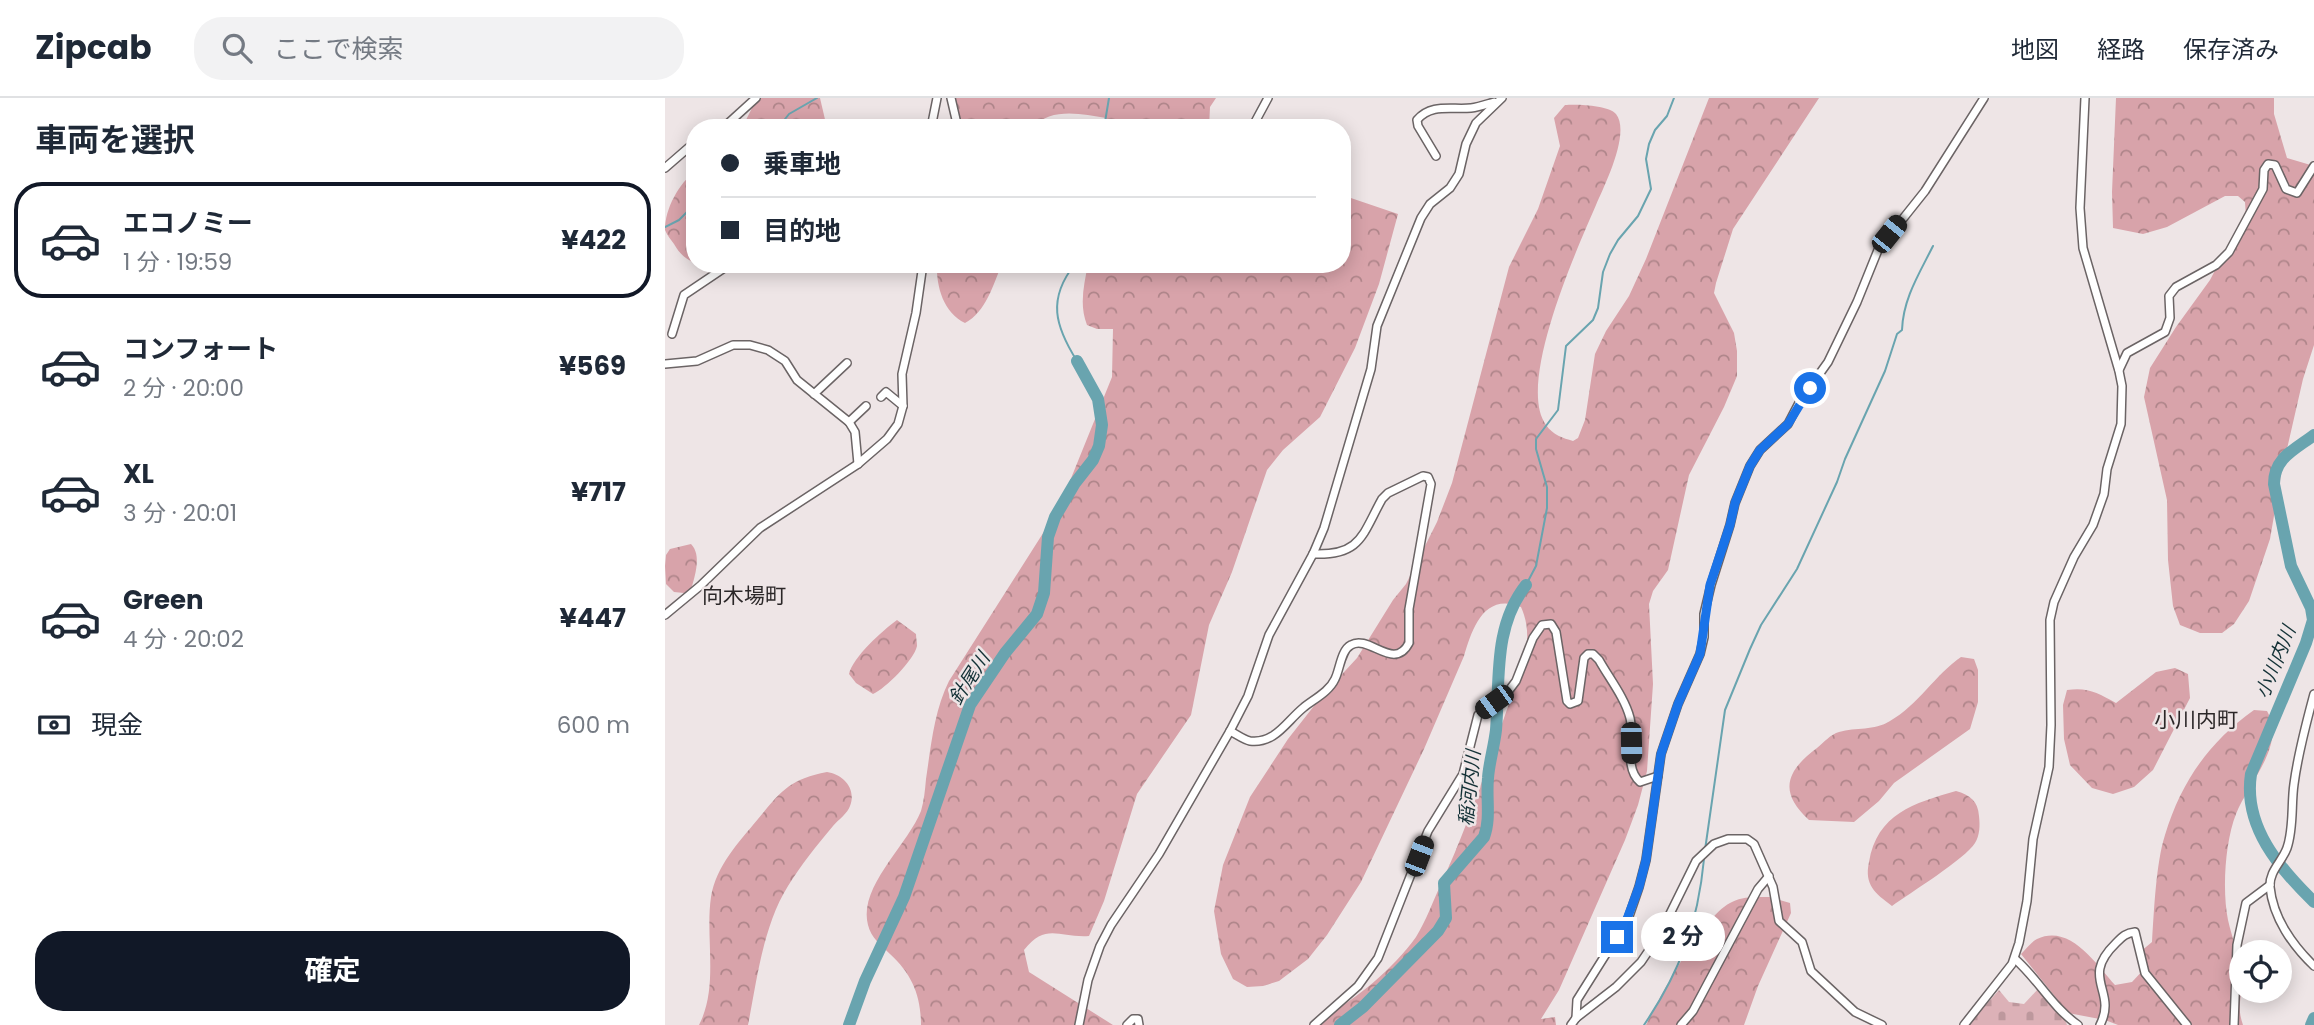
<!DOCTYPE html>
<html lang="ja">
<head>
<meta charset="utf-8">
<style>
  :root { --surface:#fff; --page:#f2f2f3; --text:#1f2937; --muted:#747a83; --line:#e0e1e3; --accent:#111827 }
  body { margin:0; font-family:Poppins,"Noto Sans JP",sans-serif; background:var(--page); color:var(--text); height:100vh; display:flex; flex-direction:column; font-size:26px; white-space:nowrap }
  * { box-sizing:border-box; margin:0 }
  p { font-size:23px; color:var(--muted) }
  .icon { flex:none; width:38px; height:38px; fill:none; stroke:currentColor; stroke-width:2; stroke-linecap:round; stroke-linejoin:round }
  .map { position:relative; flex:1; overflow:hidden }
  .side { display:flex; flex-direction:column; background:var(--surface); width:665px }
  .side>* { flex:none }
  .banner { position:absolute; left:21px; top:21px; width:665px; height:154px; border-radius:28px; box-shadow:0 4px 18px #0003; display:grid; align-content:center; height:154px; padding:0 35px; background:var(--surface) }
  .controls { position:absolute; left:1564px; top:842px; display:grid; gap:14px }
  .controls a { display:grid; place-items:center; width:63px; height:63px; border-radius:50%; background:var(--surface); box-shadow:0 4px 18px #0003; font-size:35px }
  .end { position:absolute; width:32px; height:32px; margin:-16px; border:9px solid #1a73e8; background:#fff; box-shadow:0 0 0 4px #fff }
  .from { border-radius:50% }
  .bubble { position:absolute; height:49px; border-radius:24px; background:var(--surface); box-shadow:0 4px 18px #0003; font-size:23px; font-weight:700; line-height:49px; text-align:center }
  .car { position:absolute; width:21px; height:42px; margin:-21px -10px; border-radius:9px; box-shadow:0 0 5px 2px #0007; background:linear-gradient(#222 24%,#8ab4d8 0 40%,#222 0 76%,#8ab4d8 0 86%,#222 0) }
  .banner b { display:flex; align-items:center; gap:24px; height:66px; font-size:26px }
  .banner b+b { border-top:2px solid var(--line) }
  .banner i { width:18px; height:18px; background:var(--text) }
  ul { padding:0; list-style:none }
  li { display:flex; align-items:center; gap:21px; height:116px; margin:0 14px 10px; padding:0 21px; border:4px solid transparent; border-radius:28px }
  li div { flex:1 }
  li b { display:block; font-size:26px }
  li em { font-style:normal; font-weight:700 }
  li.selected { border-color:var(--accent) }
  li>.icon { width:63px; height:63px; stroke-width:1.5 }
  h2 { padding:0 35px; font-size:32px; line-height:84px }
  .pay { display:flex; align-items:center; gap:18px; height:77px; padding:0 35px; font-size:26px }
  .pay p { margin-inline-start:auto }
  .cta { display:flex; gap:14px; margin-top:auto; padding:14px 35px }
  .cta a { flex:1; height:80px; border-radius:28px; background:var(--accent); color:#fff; font-size:28px; font-weight:700; line-height:80px; text-align:center }
  header { display:flex; align-items:center; gap:42px; box-sizing:border-box; height:98px; padding:0 35px; background:var(--surface); border-bottom:2px solid var(--line) }
  header strong { font-size:33px }
  nav { display:flex; gap:38px; margin-inline-start:auto; font-size:24px }
  .search { width:490px; height:63px; background:var(--page); display:flex; align-items:center; gap:18px; box-sizing:border-box; padding:0 24px; border-radius:28px; color:var(--muted); font-size:26px }
  main { display:flex; flex:1; min-height:0 }
  .map>svg:first-child { display:block }
  .forest { fill:url(#forest-crowns) }
  .cemetery { fill:url(#cemetery-stones) }
  .lines { fill:none; stroke-linecap:round; stroke-linejoin:round }
  .stream { stroke:#69a4af; stroke-width:2 }
  .river { stroke:#69a4af; stroke-width:12 }
  .street-casing { stroke:#6b6465; stroke-width:10 }
  .street { stroke:#fff; stroke-width:7 }
  .route { stroke:#1a73e8; stroke-width:9 }
  .labels { text-anchor:middle; stroke-width:5; stroke-linejoin:round; paint-order:stroke }
  .water-label { font-size:19px; font-style:italic; fill:#133136; stroke:#eee5e6 }
  .quarter-label { font-size:21px; fill:#2b2728; stroke:#eee5e6 }
</style>
</head>
<body>
<header>
<strong>Zipcab</strong>
<div class="search"><svg class="icon" aria-label="search" viewBox="0 0 24 24"><circle cx="10" cy="10" r="6"/><path d="M15 15l6 6"/></svg>ここで検索</div>
<nav><a>地図</a><a>経路</a><a>保存済み</a></nav>
</header>
<main>
<section class="side">
<h2>車両を選択</h2>
<ul>
<li class="selected"><svg class="icon" aria-label="car" viewBox="0 0 24 24"><path d="M5 17H2v-5l4-1 3-4h7l3 4 3 1v5h-3M9 17h6M6 11h13"/><circle cx="7" cy="17" r="2"/><circle cx="17" cy="17" r="2"/></svg><div><b>エコノミー</b><p>1 分 · 19:59</p></div><em>¥422</em></li>
<li><svg class="icon" aria-label="car" viewBox="0 0 24 24"><path d="M5 17H2v-5l4-1 3-4h7l3 4 3 1v5h-3M9 17h6M6 11h13"/><circle cx="7" cy="17" r="2"/><circle cx="17" cy="17" r="2"/></svg><div><b>コンフォート</b><p>2 分 · 20:00</p></div><em>¥569</em></li>
<li><svg class="icon" aria-label="car" viewBox="0 0 24 24"><path d="M5 17H2v-5l4-1 3-4h7l3 4 3 1v5h-3M9 17h6M6 11h13"/><circle cx="7" cy="17" r="2"/><circle cx="17" cy="17" r="2"/></svg><div><b>XL</b><p>3 分 · 20:01</p></div><em>¥717</em></li>
<li><svg class="icon" aria-label="car" viewBox="0 0 24 24"><path d="M5 17H2v-5l4-1 3-4h7l3 4 3 1v5h-3M9 17h6M6 11h13"/><circle cx="7" cy="17" r="2"/><circle cx="17" cy="17" r="2"/></svg><div><b>Green</b><p>4 分 · 20:02</p></div><em>¥447</em></li>
</ul>
<div class="pay"><svg class="icon" aria-label="cash" viewBox="0 0 24 24"><path d="M3 7h18v10H3z"/><circle cx="12" cy="12" r="2"/></svg>現金<p>600 m</p></div>
<div class="cta"><a>確定</a></div>
</section>
<div class="map">
<svg width="1649" height="927" viewBox="0 0 1649 927">
  <defs>
    <pattern id="forest-crowns" width="20" height="18" patternUnits="userSpaceOnUse" patternTransform="scale(1.75)"><rect width="20" height="18" fill="#d8a3aa"/><path d="M2 6a3 3 0 1 1 6 0M12 15a3 3 0 1 1 6 0" fill="none" stroke="#af858a"/></pattern>
    <pattern id="cemetery-stones" width="16" height="16" patternUnits="userSpaceOnUse" patternTransform="scale(1.75)"><rect width="16" height="16" fill="#dcb1b7"/><path d="M2 7V4a2 2 0 0 1 4 0v3zM10 15v-3a2 2 0 0 1 4 0v3z" fill="#bd989d"/></pattern>
  </defs>
  <rect width="100%" height="100%" fill="#eee5e6"/>
  <!-- forest -->
  <g class="forest">
    <polygon points="92,0 155,0 162,30 77,30"/>
    <path d="M290,0h261l-6,9 -1,21h-104l1,-10c-25,-4 -55,-11 -74,10h-81z"/>
    <path d="M1044,0h110l-86,131 -17,54 -2,10 20,40 3,18v25l-13,31 -35,68 -21,95 -15,21 -4,13 4,80 -6,87 -9,34 -13,35 -66,150 -18,29 14,-2 1,8h-246c40,-21 79,-51 106,-88 10,-16 17,-36 25,-53 34,-73 56,-150 84,-225 3,-19 4,-34 -4,-52 -37,-15 -49,22 -57,49l-40,93 -63,133 -34,53 -19,24 -29,22 -16,5 -16,1 -14,-8 -12,-25 -7,-43 9,-46 27,-68 38,-58 33,-42 36,-39 36,-58 13,-16 31,-62 15,-39 57,-216 29,-58 22,-63 -6,-28 11,-13c11,-1 44,0 51,9 15,19 -12,72 -20,91 -19,44 -80,179 -50,220 7,10 17,13 27,16l5,-3 7,-18 10,-66 11,-23 23,-35 17,-37z"/>
    <polygon points="1451,0 1609,0 1609,16 1622,60 1649,68 1649,247 1638,281 1616,377 1605,441 1584,503 1569,526 1557,535 1535,535 1515,527 1508,508 1503,462 1502,402 1479,299 1485,270 1511,229 1545,182 1568,138 1581,119 1580,104 1573,98 1560,98 1502,129 1478,136 1448,130 1447,94"/>
    <path d="M30,73v92c-11,-5 -15,-9 -21,-19 -3,-4 -7,-9 -9,-14 0,-22 14,-46 30,-59z"/>
    <path d="M680,98l53,18 -19,70 -24,64 -35,69 -37,33 -16,20 -35,102 -23,53 -18,90 -54,79 -33,107 -15,35c-30,2 -43,-14 -65,14l5,22 84,53h-192c0,-29 -9,-51 -31,-71 -9,-9 -19,-16 -22,-29 -10,-38 39,-79 53,-114 3,-10 4,-21 5,-32 5,-33 8,-68 23,-98l110,-173 53,-131 1,-48h-16l-10,-4c-8,-20 -3,-40 1,-61h254v-67z"/>
    <path d="M272,166h65c-9,21 -16,48 -37,59 -21,-10 -29,-36 -28,-59z"/>
    <path d="M26,446c11,11 4,32 0,46l-7,3 -10,-1 -8,-8 -1,-18 1,-11 4,-6z"/>
    <path d="M232,522l19,14c0,4 1,8 1,12 -3,14 -32,43 -44,48l-17,-11 -7,-9c4,-17 33,-43 48,-54z"/>
    <path d="M1296,559l13,2 4,11v32l-8,27 -76,54 -15,18 -25,21 -45,-2c-30,-28 -24,-48 8,-72 6,-5 14,-14 22,-16 17,-5 35,-1 51,-11 28,-16 45,-46 71,-64z"/>
    <path d="M1510,570l13,6 2,24 -37,72 -19,17 -21,7 -21,-6 -22,-23 -6,-26 -1,-34 4,-15c21,-3 31,3 49,13l40,-31z"/>
    <path d="M1589,612l13,1c20,33 -19,72 -31,103 -11,28 -14,76 -8,106 4,18 11,35 13,52 4,20 -6,31 2,53h-125l-13,-5 -37,-7 -47,-59c4,-4 10,-12 16,-15 33,-16 60,26 78,46l17,-3 14,-15 -6,-15 12,-10c2,-31 4,-79 13,-107 16,-53 44,-93 89,-125z"/>
    <path d="M162,674c15,2 30,16 23,34 -2,7 -12,14 -17,20 -16,19 -32,39 -45,60 -25,40 -31,94 -40,139h-49c20,-38 6,-87 12,-128 5,-31 28,-55 47,-78 23,-28 32,-40 69,-47z"/>
    <path d="M1291,693c14,4 22,10 23,25 1,9 1,19 -4,27 -10,16 -65,50 -83,63 -17,-13 -28,-21 -23,-44 8,-48 45,-59 87,-71z"/>
    <path d="M1104,799l21,6 1,10 -33,73 -14,39h-98c14,-29 58,-111 86,-123 12,-6 24,-5 37,-5z"/>
  </g>
  <!-- cemetery -->
  <path class="cemetery" d="M1373,891c8,10 26,25 29,36h-99l31,-35 10,12 15,2z"/>
  <g class="lines">
    <!-- stream -->
    <g class="stream">
      <polyline points="113,30 124,16 152,0"/>
      <polyline points="439,30 444,0"/>
      <polyline points="0,129 14,122 30,106"/>
      <path d="M410,166c-28,35 -20,62 2,97"/>
      <polyline points="861,487 871,468 882,410 882,389 871,351 871,341 893,312 901,248 928,222 933,210 938,174 945,156 953,142 973,118 986,91 981,61 984,46 990,32 1002,18 1009,0"/>
      <path d="M1040,752l20,-140 25,-61 11,-24 36,-56 40,-87 8,-23 40,-88 12,-37 5,-4c1,-31 17,-56 31,-84"/>
      <path d="M979,927c36,-53 54,-102 60,-166"/>
    </g>
    <!-- river -->
    <g class="river">
      <path d="M1649,337c-20,15 -40,23 -40,49l17,82 20,42 2,12 -7,23 -55,131c-8,52 28,94 63,128"/>
      <polyline points="184,927 200,883 239,799 305,607 340,555 372,516 379,495 383,439 390,419 410,385 428,362 434,348 437,327 433,301 412,263"/>
      <path d="M675,927l23,-18 75,-76 8,-13 -2,-35 40,-46c7,-18 2,-39 4,-59 1,-15 6,-31 8,-48 4,-50 -3,-103 30,-145"/>
      <polyline points="1646,927 1649,920"/>
    </g>
    <defs>
      <g id="street">
        <polyline points="286,0 293,30"/>
        <polyline points="589,26 603,0"/>
        <polyline points="58,30 91,0"/>
        <polyline points="266,30 272,0"/>
        <path d="M771,58l-18,-30 -1,-6c14,-17 35,-10 54,-12 8,-1 16,-4 23,-6"/>
        <polyline points="0,70 30,44"/>
        <polyline points="7,236 19,197 65,166"/>
        <polyline points="0,266 32,263 68,247 85,247 103,252 120,263 132,282 184,324 190,334 193,366"/>
        <polyline points="1454,272 1462,255 1500,234 1505,220 1504,198 1511,189 1551,167 1564,154 1598,91 1599,72 1603,66 1610,67 1621,91 1632,95 1649,68"/>
        <polyline points="149,296 182,265"/>
        <polyline points="216,299 221,294 238,308"/>
        <polyline points="184,324 201,308"/>
        <polyline points="0,517 35,488 95,430 193,366 222,341 233,326 238,308 237,276 251,215 258,166"/>
        <path d="M1649,596c-8,30 -16,59 -20,90 -3,20 0,44 -7,64 -5,14 -18,23 -17,39 3,31 23,59 44,79"/>
        <path d="M565,633c6,3 14,9 20,10 25,3 36,-19 53,-33 11,-9 26,-16 32,-29 5,-10 6,-29 16,-34 18,-11 43,27 58,-2v-34l22,-125 -3,-7 -5,-1 -35,17 -6,6c-20,36 -21,57 -69,55"/>
        <path d="M1350,861c23,20 37,48 63,66"/>
        <polyline points="911,920 912,902 963,821 974,789 981,762 996,656 1013,606 1035,556 1039,539 1039,516 1046,487 1065,427 1070,405 1085,368 1095,352 1123,326 1135,303 1163,264 1192,204 1213,152 1260,93 1319,0"/>
        <polyline points="414,927 423,882 435,848 446,827 494,756 565,633 583,598 604,537 648,456 659,430 706,271 712,228 756,120 765,106 785,90 794,76 801,46 811,25 837,0"/>
        <polyline points="462,927 468,921 473,921 474,927"/>
        <path d="M649,927l44,-39 20,-28 50,-127 35,-57 15,-59 29,-22 9,-12 17,-43 9,-13 9,-1 5,8 11,69 3,3 8,-3 6,-43 4,-4h5l6,6c10,18 26,38 31,58 5,20 -7,49 10,64l18,-6"/>
        <polyline points="906,927 911,920 951,889 976,864 995,836 1031,763 1049,746 1063,741 1082,741 1089,746 1108,789 1114,823 1137,844 1146,873 1190,914 1217,927"/>
        <polyline points="1016,927 1028,913 1093,791 1104,778"/>
        <polyline points="1299,927 1347,866 1354,845 1362,803 1368,741 1384,669 1386,627 1385,522 1389,504 1409,459 1428,427 1439,396 1442,371 1456,326 1457,288 1454,273 1418,150 1415,110 1420,0"/>
        <path d="M1435,927c18,-35 -21,-46 16,-82 7,-7 10,-10 19,-11l10,41 42,52"/>
        <polyline points="1569,927 1572,847 1581,805 1605,787"/>
      </g>
    </defs>
    <!-- street casing -->
    <use href="#street" class="street-casing"/>
    <!-- street -->
    <use href="#street" class="street"/>
  </g>
  <g class="lines">
    <!-- route -->
    <polyline class="route" points="952,839 962,821 974,789 981,762 996,656 1013,606 1035,556 1045,487 1065,427 1070,405 1085,368 1095,352 1123,326 1145,290"/>
  </g>
  <g class="labels">
    <!-- water labels -->
    <g class="water-label">
      <text transform="translate(1610 564) rotate(-68)" y="7">小川内川</text>
      <text transform="translate(304 580) rotate(-57)" y="7">針尾川</text>
      <text transform="translate(804 690) rotate(-84)" y="7">稲河内川</text>
    </g>
    <!-- quarter labels -->
    <g class="quarter-label">
      <text x="79" y="505">向木場町</text>
      <text x="1531" y="629">小川内町</text>
    </g>
  </g>
</svg>
<div class="controls">
<a><svg class="icon" aria-label="locate" viewBox="0 0 24 24"><circle cx="12" cy="12" r="6"/><path d="M12 2v4M12 18v4M2 12h4M18 12h4"/></svg></a>
</div>
<i class="end from" style="left:1145px;top:290px"></i>
<i class="end" style="left:952px;top:839px"></i>
<div class="bubble" style="left:976px;top:814px;width:84px">2 分</div>
<i class="car" style="left:1224px;top:136px;rotate:39deg"></i>
<i class="car" style="left:829px;top:604px;rotate:234deg"></i>
<i class="car" style="left:966px;top:645px;rotate:179deg"></i>
<i class="car" style="left:754px;top:758px;rotate:21deg"></i>
<div class="banner">
<b><i class="from"></i>乗車地</b>
<b><i></i>目的地</b>
</div>
</div>
</main>
</body>
</html>
